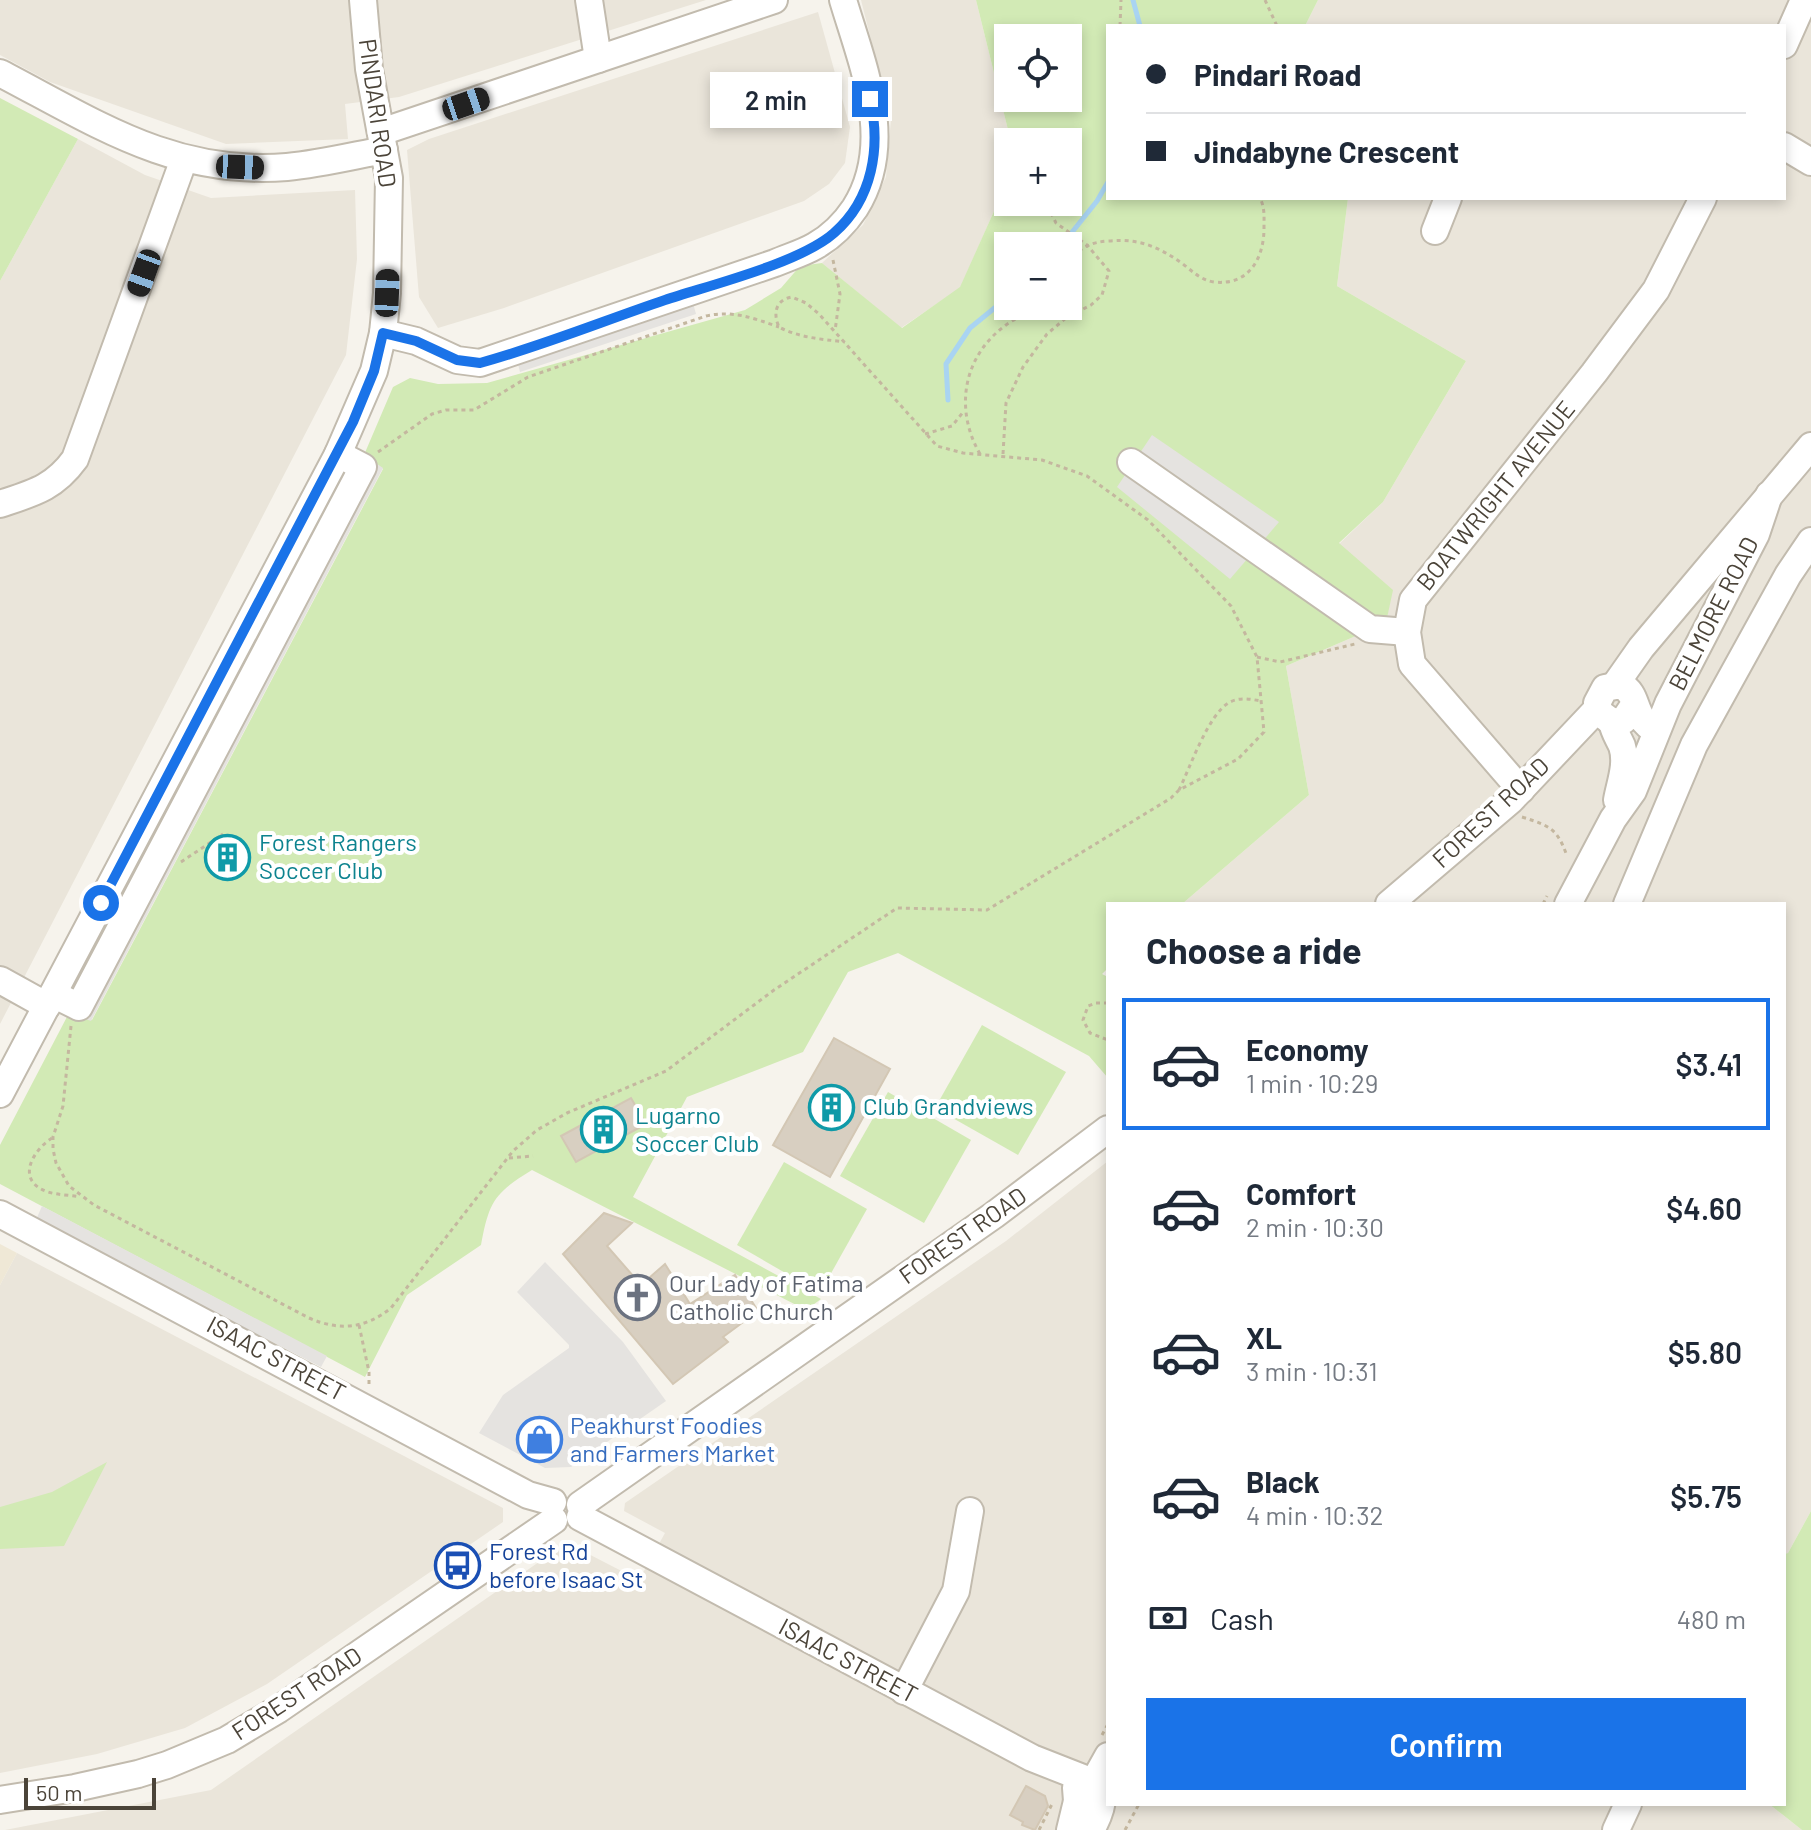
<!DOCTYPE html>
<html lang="en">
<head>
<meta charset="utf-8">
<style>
  :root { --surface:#fff; --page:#f2f2f3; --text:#1f2937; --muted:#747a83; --line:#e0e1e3; --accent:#1a73e8 }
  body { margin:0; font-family:Barlow,sans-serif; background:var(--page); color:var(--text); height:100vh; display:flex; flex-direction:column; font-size:30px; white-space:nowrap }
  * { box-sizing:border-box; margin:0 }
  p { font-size:26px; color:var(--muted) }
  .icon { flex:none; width:44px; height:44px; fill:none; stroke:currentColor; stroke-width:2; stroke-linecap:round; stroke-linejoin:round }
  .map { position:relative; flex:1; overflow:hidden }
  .side { position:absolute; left:1106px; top:902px; width:680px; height:904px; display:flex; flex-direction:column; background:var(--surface); border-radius:0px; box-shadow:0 4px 12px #0003 }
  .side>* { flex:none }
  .top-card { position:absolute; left:1106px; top:24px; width:680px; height:176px; border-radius:0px; box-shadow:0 4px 12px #0003; display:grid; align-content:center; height:176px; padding:0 40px; background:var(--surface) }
  .fabs { position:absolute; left:994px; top:24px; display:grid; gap:16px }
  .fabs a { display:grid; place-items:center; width:88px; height:88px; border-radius:0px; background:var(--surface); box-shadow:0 4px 12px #0003; font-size:40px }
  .scale { position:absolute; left:24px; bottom:20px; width:132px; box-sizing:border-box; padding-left:8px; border:4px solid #4b4439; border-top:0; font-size:22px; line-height:28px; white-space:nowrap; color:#4b4439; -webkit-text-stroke:6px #fff; paint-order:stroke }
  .end { position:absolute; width:36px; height:36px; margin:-18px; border:10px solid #1a73e8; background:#fff; box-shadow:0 0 0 4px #fff }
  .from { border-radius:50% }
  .bubble { position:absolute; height:56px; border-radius:0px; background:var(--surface); box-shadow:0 4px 12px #0003; font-size:26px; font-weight:600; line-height:56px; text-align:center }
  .car { position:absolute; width:24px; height:48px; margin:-24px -12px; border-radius:10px; box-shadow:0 0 6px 2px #0007; background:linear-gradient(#222 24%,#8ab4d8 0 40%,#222 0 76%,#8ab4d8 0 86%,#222 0) }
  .top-card b { display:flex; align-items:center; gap:28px; height:76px; font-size:30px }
  .top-card b+b { border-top:2px solid var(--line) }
  .top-card i { width:20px; height:20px; background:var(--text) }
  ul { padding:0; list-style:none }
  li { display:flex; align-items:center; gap:24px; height:132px; margin:0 16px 12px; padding:0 24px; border:4px solid transparent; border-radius:0px }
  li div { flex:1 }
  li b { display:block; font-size:30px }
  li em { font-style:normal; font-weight:600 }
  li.on { border-color:var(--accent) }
  li>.icon { width:72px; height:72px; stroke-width:1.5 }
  h2 { padding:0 40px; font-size:36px; line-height:96px }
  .pay { display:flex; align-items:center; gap:20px; height:88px; padding:0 40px; font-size:30px }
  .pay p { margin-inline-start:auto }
  .primary-button { display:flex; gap:16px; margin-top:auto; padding:16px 40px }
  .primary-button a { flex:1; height:92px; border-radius:0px; background:var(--accent); color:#fff; font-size:32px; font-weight:600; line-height:92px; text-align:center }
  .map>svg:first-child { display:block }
  .residential { fill:#eae5da }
  .education { fill:#efe8d6 }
  .green { fill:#d2eab5; fill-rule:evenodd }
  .parking { fill:#e5e3e0 }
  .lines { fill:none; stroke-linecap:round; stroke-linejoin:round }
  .stream { stroke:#a9d4f2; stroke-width:5 }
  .building { fill:#d8cfc1; stroke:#d3c7b4; stroke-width:2 }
  .minor-casing { stroke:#c2bbae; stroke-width:30 }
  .path { stroke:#c4b79f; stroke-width:3; stroke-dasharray:4 4; stroke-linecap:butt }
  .minor { stroke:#fff; stroke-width:26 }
  .route { stroke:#1a73e8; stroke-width:10 }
  .labels { text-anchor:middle; stroke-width:8; stroke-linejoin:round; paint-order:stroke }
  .street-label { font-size:24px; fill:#4b4439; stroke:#fff }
  .culture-label { font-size:24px; fill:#0d838f; stroke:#fff; text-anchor:start }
  .worship-label { font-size:24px; fill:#5b616d; stroke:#fff; text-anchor:start }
  .shop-label { font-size:24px; fill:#366cbe; stroke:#fff; text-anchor:start }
  .transit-label { font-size:24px; fill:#164399; stroke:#fff; text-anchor:start }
</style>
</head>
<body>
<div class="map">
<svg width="1811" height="1830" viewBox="0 0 1811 1830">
  <rect width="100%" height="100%" fill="#f6f3ec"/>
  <!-- residential -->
  <g class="residential">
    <polygon points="0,0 706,0 399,97 345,104 348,139 226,144 50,82 0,55"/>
    <polygon points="861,0 976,0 1011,142 1008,142 1008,180 960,288 901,328 822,263 863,225 886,177 891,119"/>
    <polygon points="1318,0 1811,0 1811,1511 1788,1553 1784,1554 1784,904 1182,904 1309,795 1286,666 1386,623 1392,590 1339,544 1383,502 1466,361 1337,286 1348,198 1784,198 1784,26 1305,26"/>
    <polygon points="818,12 850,127 845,163 829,184 804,201 504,308 438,328 419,297 407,150 429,139"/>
    <polygon points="78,139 145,175 211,198 355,190 357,259 346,355 0,1024 0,281"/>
    <polygon points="1108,1161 1108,1804 1769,1804 1802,1830 5,1830 211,1790 559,1548 573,1546 639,1580 665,1533 624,1511 625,1503 1006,1241"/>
    <polygon points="17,1253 503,1508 503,1522 267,1684 185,1728 97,1754 0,1773 0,1285"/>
  </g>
  <!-- education -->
  <polygon class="education" points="0,1244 17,1253 0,1285"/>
  <!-- green -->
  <g class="green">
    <path d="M976,0h342l-13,26h-197v172h240l-11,88 129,75 -83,141 -44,41 54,47 -7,33 -100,43 23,129 -127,109h-74v64l-6,6 6,3v101l-19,-22 -191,-103 -50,19 -45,80 -116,45 -54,100 188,102 -15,11 -274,-140c-38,23 -43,32 -51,75l-74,50 -42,82 -365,-193v-39l69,-132 23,7 291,-551 -19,-14 29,-68 17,-9 28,6 49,-1 258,-73 36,-22 19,-22 22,-3 80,65 58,-41 48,-107v22h60v-60h-57zM1008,38h60v60h-60zM1008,246h60v60h-60z"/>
    <polygon points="0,98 78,139 0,281"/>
    <polygon points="982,1025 1066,1072 1018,1155 935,1108"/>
    <polygon points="888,1092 971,1140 924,1223 840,1176"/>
    <polygon points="784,1162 867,1209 820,1293 737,1245"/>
    <polygon points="107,1462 64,1546 0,1549 0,1507 52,1492"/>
    <polygon points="1811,1511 1811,1830 1802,1830 1769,1804 1784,1804 1784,1554 1788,1553"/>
  </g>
  <!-- parking -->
  <g class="parking">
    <polygon points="690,292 696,314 520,372 515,352"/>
    <polygon points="1152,435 1279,522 1230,579 1117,487"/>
    <polygon points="364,455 383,468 91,1021 69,1013"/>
    <polygon points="42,1206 327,1356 321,1367 36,1220"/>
    <polygon points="545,1262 623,1342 666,1401 571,1467 545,1468 479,1433 503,1395 569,1348 569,1345 517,1292"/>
  </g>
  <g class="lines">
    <!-- stream -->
    <g class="stream">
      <polyline points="1133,0 1140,26"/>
      <polyline points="1061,246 1097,201 1108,182"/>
      <polyline points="948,400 946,364 970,328 1008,297"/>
    </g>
  </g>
  <!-- building -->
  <g class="building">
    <polygon points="224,843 243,852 233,872 214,863"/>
    <polygon points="834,1038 890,1069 830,1177 773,1145"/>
    <polygon points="631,1098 646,1124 576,1162 561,1136"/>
    <polygon points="604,1213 632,1223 607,1246 641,1285 665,1264 690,1304 735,1275 758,1311 723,1337 728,1342 673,1384 563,1254"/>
    <polygon points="1026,1786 1045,1796 1048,1806 1035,1830 1022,1825 1023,1822 1010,1815"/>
  </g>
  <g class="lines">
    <defs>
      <g id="minor">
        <polyline points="589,0 598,59"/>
        <polyline points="1784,45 1804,0"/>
        <path d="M0,73c96,50 173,103 287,94 33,-3 65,-11 97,-17"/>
        <polyline points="381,132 774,0"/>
        <polyline points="1784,146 1811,162"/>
        <polyline points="1435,231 1448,198"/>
        <path d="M383,333l33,8 41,19 23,3 295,-100c14,-6 28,-10 40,-17 16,-9 30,-23 40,-38 41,-65 8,-141 -12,-208"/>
        <polyline points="1131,462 1370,629 1407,632"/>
        <path d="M0,504c33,-11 54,-16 75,-45l109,-300"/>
        <polyline points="1615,685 1641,648 1811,446"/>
        <path d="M1634,705l-10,15 -12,2 -12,-9 -3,-10 8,-15 16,-3c20,11 9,31 35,46"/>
        <path d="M1612,722c2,10 6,15 10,24 6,18 -2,37 -5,54"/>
        <polyline points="1521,790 1412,664 1407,632 1413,600 1594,373 1656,290 1703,198"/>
        <polyline points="1389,904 1511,800 1598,708"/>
        <polyline points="1568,904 1613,819 1633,791 1668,704 1756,534 1769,495"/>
        <polyline points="1627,904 1694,745 1788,575 1811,541"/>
        <polyline points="0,980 47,1006"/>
        <polyline points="53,994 79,1007 363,467 338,454"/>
        <polyline points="0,1094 338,454 374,371 383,333 387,293 389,178 369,69 363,0"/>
        <polyline points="0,1214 528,1495 553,1502"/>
        <polyline points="580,1505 994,1215 1108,1129"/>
        <polyline points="580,1517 1032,1758 1088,1780"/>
        <polyline points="904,1691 956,1591 970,1511"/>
        <polyline points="1094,1781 1108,1756"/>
        <polyline points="0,1800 75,1788 138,1774 167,1765 227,1740 279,1709 554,1520"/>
        <polyline points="1070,1830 1077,1801"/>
        <path d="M1091,1830c7,-12 13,-27 11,-42l-12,-8 -8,2 -6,6 1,13 7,6h11l7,-8"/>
        <polyline points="1616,1830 1628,1804"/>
      </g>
    </defs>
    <!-- minor casing -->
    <use href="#minor" class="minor-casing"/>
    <!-- path -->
    <g class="path">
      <polyline points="1265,0 1277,26"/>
      <polyline points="1120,26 1121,0"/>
      <polyline points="833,260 840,294 835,331"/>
      <path d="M1068,263c11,-15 22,-21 41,-22 30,-3 50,6 74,23 10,8 18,16 31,18 35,4 50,-24 50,-54 0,-11 1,-20 -4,-30"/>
      <polyline points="925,434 952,426 964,411"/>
      <path d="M378,452l54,-38 14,-4h28l54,-33 178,-61c27,-6 47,2 73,11"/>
      <path d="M980,454c-26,-45 -17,-98 26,-129 10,-8 22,-10 32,-19"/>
      <polyline points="1003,454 1006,403 1023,367 1047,334 1066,318 1091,305 1102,295 1109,271 1087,245 1056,223 1049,209"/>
      <polyline points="1257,657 1280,662 1355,644"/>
      <path d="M1179,790c11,-22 29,-76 51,-88 10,-5 20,-3 31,-1"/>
      <path d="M1522,817c28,9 35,11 45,39"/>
      <polyline points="181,862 223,834"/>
      <polyline points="1543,904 1547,896"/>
      <polyline points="1108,1003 1096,1003 1088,1006 1083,1020 1090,1033 1108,1040"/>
      <path d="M71,1026l-8,80 -10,31v12l3,14 13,23 25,19 215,113c30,13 56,11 82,-10l122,-157 24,-21 30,-17 99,-42 108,-81 123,-82 90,2 184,-112 8,-8 59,-31 26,-27 -7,-75 -26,-51 -83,-86 -61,-44 -45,-16 -79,-7 -26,-7 -118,-132 -13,-11 -14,-6c-17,3 -19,17 -13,30 21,11 42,12 66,15"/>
      <path d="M52,1138c-20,13 -37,43 -4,54 10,3 22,3 32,5"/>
      <polyline points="509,1158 533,1156"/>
      <polyline points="359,1325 369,1372 369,1385"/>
      <polyline points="1102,1735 1108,1724"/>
      <polyline points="1039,1830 1052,1804"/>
      <polyline points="1125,1830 1139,1804"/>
    </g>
    <!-- minor -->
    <use href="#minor" class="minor"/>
  </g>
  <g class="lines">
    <!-- route -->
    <path class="route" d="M101,903l252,-481 21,-51 9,-38 33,8 41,19 23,3c62,-17 123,-42 185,-63 45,-15 135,-37 169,-67 39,-34 47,-86 36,-134"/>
  </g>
  <!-- icons -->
  <defs>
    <symbol id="building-ring" viewBox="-11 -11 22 22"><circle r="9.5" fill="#fff" stroke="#0f9aa8" stroke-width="1.5"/><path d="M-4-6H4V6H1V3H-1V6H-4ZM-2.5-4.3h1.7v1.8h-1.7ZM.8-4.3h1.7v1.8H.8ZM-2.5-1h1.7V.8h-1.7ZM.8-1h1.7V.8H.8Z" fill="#0f9aa8"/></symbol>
    <symbol id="church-ring" viewBox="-11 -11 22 22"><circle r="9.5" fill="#fff" stroke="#6b7280" stroke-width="1.5"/><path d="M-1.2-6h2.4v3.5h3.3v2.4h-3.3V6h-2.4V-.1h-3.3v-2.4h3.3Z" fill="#6b7280"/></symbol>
    <symbol id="shop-ring" viewBox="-11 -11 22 22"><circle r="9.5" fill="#fff" stroke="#3f7fe0" stroke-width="1.5"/><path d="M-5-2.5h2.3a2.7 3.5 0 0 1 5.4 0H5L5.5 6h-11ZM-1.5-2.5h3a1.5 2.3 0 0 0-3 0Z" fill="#3f7fe0"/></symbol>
    <symbol id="bus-ring" viewBox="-11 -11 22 22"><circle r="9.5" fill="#fff" stroke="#1a4fb4" stroke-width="1.5"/><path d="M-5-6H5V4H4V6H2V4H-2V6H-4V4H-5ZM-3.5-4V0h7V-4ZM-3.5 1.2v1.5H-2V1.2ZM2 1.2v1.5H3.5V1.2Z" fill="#1a4fb4"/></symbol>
  </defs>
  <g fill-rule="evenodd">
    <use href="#building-ring" x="202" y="832" width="51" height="51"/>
    <use href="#building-ring" x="806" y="1082" width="51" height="51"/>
    <use href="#building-ring" x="578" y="1104" width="51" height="51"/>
    <use href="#church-ring" x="612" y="1272" width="51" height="51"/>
    <use href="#shop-ring" x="514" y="1414" width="51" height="51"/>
    <use href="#bus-ring" x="432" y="1540" width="51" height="51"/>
  </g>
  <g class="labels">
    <!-- street labels -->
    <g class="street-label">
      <text transform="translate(377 113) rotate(82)" y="8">PINDARI ROAD</text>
      <text transform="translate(1496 496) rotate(-51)" y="8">BOATWRIGHT AVENUE</text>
      <text transform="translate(1714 614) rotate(-63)" y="8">BELMORE ROAD</text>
      <text transform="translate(1491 813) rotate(-43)" y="8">FOREST ROAD</text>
      <text transform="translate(963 1236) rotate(-35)" y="8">FOREST ROAD</text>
      <text transform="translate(276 1359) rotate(28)" y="8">ISAAC STREET</text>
      <text transform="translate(848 1661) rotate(28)" y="8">ISAAC STREET</text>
      <text transform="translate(297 1694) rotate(-33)" y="8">FOREST ROAD</text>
    </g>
    <!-- culture labels -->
    <g class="culture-label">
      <text x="259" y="851">Forest Rangers<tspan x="259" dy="28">Soccer Club</tspan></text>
      <text x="863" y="1115">Club Grandviews</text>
      <text x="635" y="1124">Lugarno<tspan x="635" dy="28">Soccer Club</tspan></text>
    </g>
    <!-- worship labels -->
    <g class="worship-label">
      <text x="669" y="1292">Our Lady of Fatima<tspan x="669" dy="28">Catholic Church</tspan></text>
    </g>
    <!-- shop labels -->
    <g class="shop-label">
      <text x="570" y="1434">Peakhurst Foodies<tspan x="570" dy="28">and Farmers Market</tspan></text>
    </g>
    <!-- transit labels -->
    <g class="transit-label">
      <text x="489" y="1560">Forest Rd<tspan x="489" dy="28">before Isaac St</tspan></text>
    </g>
  </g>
</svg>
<div class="fabs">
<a><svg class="icon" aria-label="locate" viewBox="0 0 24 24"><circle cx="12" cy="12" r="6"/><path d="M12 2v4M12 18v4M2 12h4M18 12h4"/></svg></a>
<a>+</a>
<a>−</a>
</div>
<div class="scale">50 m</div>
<i class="end from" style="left:101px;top:903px"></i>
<i class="end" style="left:870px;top:99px"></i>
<div class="bubble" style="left:710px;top:72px;width:132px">2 min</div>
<i class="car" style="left:466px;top:104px;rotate:71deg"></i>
<i class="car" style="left:240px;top:167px;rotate:92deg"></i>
<i class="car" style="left:144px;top:273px;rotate:200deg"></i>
<i class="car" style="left:387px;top:293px;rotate:2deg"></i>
<div class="top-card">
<b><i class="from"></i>Pindari Road</b>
<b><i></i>Jindabyne Crescent</b>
</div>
<section class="side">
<h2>Choose a ride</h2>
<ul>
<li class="on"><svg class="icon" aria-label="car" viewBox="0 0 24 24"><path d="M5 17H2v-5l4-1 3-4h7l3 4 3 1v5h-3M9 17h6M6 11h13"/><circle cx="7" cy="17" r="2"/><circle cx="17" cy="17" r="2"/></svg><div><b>Economy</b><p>1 min · 10:29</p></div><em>$3.41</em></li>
<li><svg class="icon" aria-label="car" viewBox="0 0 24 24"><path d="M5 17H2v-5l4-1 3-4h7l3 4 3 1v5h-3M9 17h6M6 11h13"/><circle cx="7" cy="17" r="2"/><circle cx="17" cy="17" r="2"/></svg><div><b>Comfort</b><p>2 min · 10:30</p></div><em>$4.60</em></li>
<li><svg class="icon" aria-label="car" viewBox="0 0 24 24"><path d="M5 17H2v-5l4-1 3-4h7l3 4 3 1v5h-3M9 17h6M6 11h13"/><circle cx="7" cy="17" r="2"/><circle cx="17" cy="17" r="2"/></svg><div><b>XL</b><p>3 min · 10:31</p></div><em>$5.80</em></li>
<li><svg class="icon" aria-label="car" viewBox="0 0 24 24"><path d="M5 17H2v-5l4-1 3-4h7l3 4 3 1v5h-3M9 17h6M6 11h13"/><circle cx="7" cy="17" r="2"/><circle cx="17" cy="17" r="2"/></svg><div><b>Black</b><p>4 min · 10:32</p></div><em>$5.75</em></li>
</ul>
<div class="pay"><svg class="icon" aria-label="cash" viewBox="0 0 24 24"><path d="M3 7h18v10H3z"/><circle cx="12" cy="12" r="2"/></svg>Cash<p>480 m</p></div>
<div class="primary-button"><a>Confirm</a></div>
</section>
</div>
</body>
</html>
